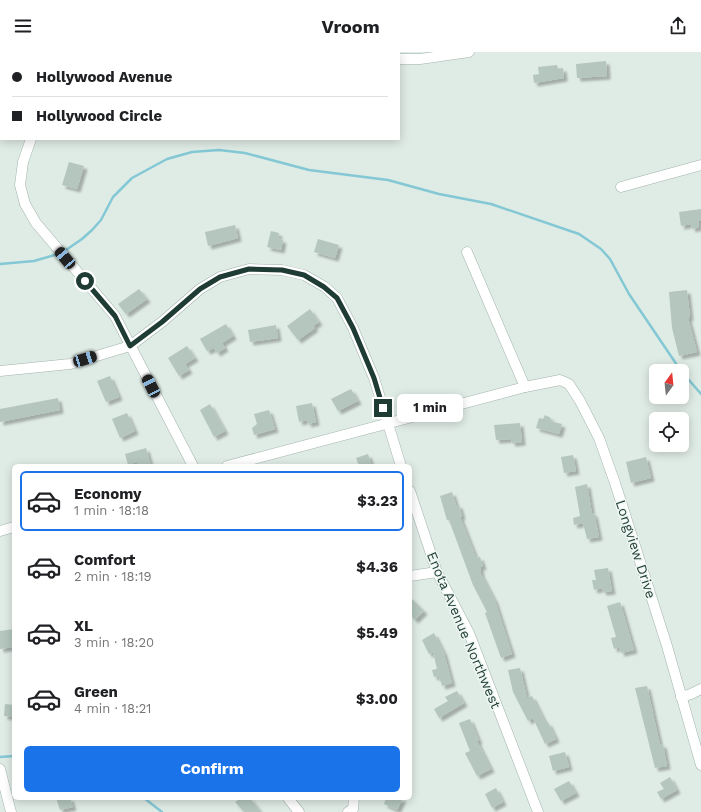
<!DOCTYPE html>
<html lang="en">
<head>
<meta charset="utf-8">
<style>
  :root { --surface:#fff; --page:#f6f6f6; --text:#202124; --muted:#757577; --line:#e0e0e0; --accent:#1a73e8 }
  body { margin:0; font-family:"Work Sans",sans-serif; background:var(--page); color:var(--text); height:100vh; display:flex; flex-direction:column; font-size:15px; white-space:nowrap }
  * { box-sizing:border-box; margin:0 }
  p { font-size:13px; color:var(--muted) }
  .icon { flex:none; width:22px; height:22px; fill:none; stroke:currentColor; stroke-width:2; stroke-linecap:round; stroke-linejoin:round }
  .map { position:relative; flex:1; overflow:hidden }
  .sheet { position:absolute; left:12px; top:412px; width:400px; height:336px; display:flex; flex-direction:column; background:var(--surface); border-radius:6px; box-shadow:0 2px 10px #0003 }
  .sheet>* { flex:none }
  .banner { position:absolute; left:0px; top:0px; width:400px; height:88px; box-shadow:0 2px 10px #0003; display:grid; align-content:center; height:88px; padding:0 12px; background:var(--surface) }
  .needle { width:26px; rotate:15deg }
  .buttons { position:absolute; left:649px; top:312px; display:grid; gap:8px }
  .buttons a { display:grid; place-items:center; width:40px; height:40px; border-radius:6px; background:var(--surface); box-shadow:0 2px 10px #0003; font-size:20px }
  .end { position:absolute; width:18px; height:18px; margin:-9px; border:5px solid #1f3c34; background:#fff; box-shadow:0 0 0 2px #fff }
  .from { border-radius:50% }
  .bubble { position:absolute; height:28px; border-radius:6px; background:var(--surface); box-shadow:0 2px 10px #0003; font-size:13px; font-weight:700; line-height:28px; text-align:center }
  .car { position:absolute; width:12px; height:24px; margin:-12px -6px; border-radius:5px; box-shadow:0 0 3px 1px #0007; background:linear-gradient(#222 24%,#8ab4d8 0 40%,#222 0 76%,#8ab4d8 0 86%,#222 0) }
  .banner b { display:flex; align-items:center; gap:14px; height:38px; font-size:15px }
  .banner b+b { border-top:1px solid var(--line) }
  .banner i { width:10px; height:10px; background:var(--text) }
  ul { padding:7px 0 0; list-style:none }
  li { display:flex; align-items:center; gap:12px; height:60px; margin:0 8px 6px; padding:0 4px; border:2px solid transparent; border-radius:6px }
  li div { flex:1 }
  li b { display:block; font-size:15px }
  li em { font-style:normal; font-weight:700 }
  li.on { border-color:var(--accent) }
  li>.icon { width:36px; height:36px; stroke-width:1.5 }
  .action { display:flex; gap:8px; margin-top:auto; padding:8px 12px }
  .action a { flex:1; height:46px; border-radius:6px; background:var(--accent); color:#fff; font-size:16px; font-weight:700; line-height:46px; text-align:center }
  header { display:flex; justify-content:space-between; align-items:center; height:52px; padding:0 12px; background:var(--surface); font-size:18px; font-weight:700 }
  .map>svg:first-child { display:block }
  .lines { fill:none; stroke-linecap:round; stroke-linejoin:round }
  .stream { stroke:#83c8d4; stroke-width:2.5 }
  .building { fill:#b4c6be; filter:url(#shadow) }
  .street-casing { stroke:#a2b3ac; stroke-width:11 }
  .street { stroke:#fff; stroke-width:10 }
  .route { stroke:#1f3c34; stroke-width:5 }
  .labels { text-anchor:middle; stroke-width:3; stroke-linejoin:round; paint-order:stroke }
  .street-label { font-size:14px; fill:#1f3c34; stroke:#eff7f3 }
</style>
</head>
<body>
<header><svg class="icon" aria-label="menu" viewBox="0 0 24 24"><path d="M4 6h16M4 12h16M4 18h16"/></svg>Vroom<svg class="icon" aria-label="share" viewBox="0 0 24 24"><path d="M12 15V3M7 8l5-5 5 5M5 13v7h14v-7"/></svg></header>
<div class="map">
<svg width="701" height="760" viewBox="0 0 701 760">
  <defs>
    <filter id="shadow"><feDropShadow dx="3.5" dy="3.5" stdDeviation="1" flood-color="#0004"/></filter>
  </defs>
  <rect width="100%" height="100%" fill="#dfebe5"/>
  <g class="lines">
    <!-- stream -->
    <g class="stream">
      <polyline points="63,200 82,187 92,178 101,168 113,145 132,126 167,107 192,100 219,98 245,101 309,118 388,128 439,142 491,152 579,182 601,197 610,207 629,242 681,319"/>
      <polyline points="0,212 34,209 58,202"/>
      <polyline points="682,320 701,342"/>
      <polyline points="0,705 14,704"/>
      <polyline points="144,746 162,760"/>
    </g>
  </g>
  <!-- building -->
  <g class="building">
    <polygon points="606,9 607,24 577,26 576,12"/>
    <polygon points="557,13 558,17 563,16 564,26 534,31 533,23 539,22 538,15"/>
    <polygon points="69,110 84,114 77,137 62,133"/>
    <polygon points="701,157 701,169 698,169 699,175 692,177 691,172 681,174 679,160"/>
    <polygon points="235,173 238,186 208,194 205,180"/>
    <polygon points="271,179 279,181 278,186 283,188 281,198 267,195"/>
    <polygon points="318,187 339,193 335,206 314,200"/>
    <polygon points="139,237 147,247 126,262 118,252"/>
    <polygon points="687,238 690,265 688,266 697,300 679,304 672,276 669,240"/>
    <polygon points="310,257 319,270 313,274 315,276 298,288 287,274"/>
    <polygon points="226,272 233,284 222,291 225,296 217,301 214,296 207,299 200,287"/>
    <polygon points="276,273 278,286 250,290 248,278"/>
    <polygon points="187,294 195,306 185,312 189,318 179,324 168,306"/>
    <polygon points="110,324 119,345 106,350 97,329"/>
    <polygon points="351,337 358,349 338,359 331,347"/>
    <polygon points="58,346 60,358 0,370 0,357"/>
    <polygon points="312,351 316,370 308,372 307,368 299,370 296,354"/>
    <polygon points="210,352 225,379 214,385 200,358"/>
    <polygon points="269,358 275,377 254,383 252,376 257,372 254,362"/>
    <polygon points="127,361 135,379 120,386 112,367"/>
    <polygon points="545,363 551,366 550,369 562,372 559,382 536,376 539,366 543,367"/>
    <polygon points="520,371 522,390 512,391 511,387 496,388 494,373"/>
    <polygon points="146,396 151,414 138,414 137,410 128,413 125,402"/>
    <polygon points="368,402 372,414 359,414 356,406"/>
    <polygon points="573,403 576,419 564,421 561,405"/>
    <polygon points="646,405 651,426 631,431 626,410"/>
    <polygon points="587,432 592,462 594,461 599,485 587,487 583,471 574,473 573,466 580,464 575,435"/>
    <polygon points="452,440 456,453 459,453 462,464 460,465 476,506 480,505 483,514 480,515 481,522 495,549 512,602 501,606 485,561 487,560 473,533 449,468 447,468 440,444"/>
    <polygon points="608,516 612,539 603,540 602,536 594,538 592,528 596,528 594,518"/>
    <polygon points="410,545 424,559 415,568 410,563"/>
    <polygon points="620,550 634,598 621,601 619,595 614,597 611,586 616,585 607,554"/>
    <polygon points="14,577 14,595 0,597 0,579"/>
    <polygon points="434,581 444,601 452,631 442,634 439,624 434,625 432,618 437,617 433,600 429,602 422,588"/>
    <polygon points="520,616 527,646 532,644 546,672 548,670 556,687 545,692 533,666 528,669 513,640 508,618"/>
    <polygon points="647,634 660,693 663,692 667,714 655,716 635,636"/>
    <polygon points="457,639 464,651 439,666 434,657 448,649 445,645"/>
    <polygon points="5,652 14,653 14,665 4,664"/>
    <polygon points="470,667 479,689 477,689 491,717 477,724 465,701 470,699 459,671"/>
    <polygon points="565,700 569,715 553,719 549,704"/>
    <polygon points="670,725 677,738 661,747 657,740 664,737 660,731"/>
    <polygon points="569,729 576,741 561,749 554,737"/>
    <polygon points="496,736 503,750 492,756 485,742"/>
    <polygon points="56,746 70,746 73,755 60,758"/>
    <polygon points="241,746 250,746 261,760 244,760 235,750"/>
    <polygon points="386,746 403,746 397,758 384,752"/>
  </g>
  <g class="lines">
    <defs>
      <g id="street">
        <polyline points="74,0 74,1"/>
        <polyline points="341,0 346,1"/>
        <polyline points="181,1 185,0"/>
        <polyline points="399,7 420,7 469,0"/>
        <polyline points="31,87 23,110 20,133 25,152 36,171 115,264 193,414"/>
        <polyline points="621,135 701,113"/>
        <polyline points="467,200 525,335"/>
        <polyline points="0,319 70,312 130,294 162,270 200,237 220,225 249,217 282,218 304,223 325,235 337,246 353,276 374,326 401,414"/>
        <polyline points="227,414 525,335 560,328 569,332 580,349 599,386 615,431 667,594 701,713"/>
        <polyline points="410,439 437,520 469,581 538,760"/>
        <polyline points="0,479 14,475"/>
        <polyline points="410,524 437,520"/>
        <polyline points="681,645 691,642 701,637"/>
        <polyline points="0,717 11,760"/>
        <polyline points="288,746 299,760"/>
        <polyline points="348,760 353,757 354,746"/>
      </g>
    </defs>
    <!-- street casing -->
    <use href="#street" class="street-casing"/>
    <!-- street -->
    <use href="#street" class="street"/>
  </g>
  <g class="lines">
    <!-- route -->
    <polyline class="route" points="85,229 115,264 130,294 162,270 200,237 220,225 249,217 282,218 304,223 324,235 337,246 353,276 374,326 383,356"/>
  </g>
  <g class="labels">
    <!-- street labels -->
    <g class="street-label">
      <text transform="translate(636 497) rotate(72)" y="5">Longview Drive</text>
      <text transform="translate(464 578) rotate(67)" y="5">Enota Avenue Northwest</text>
    </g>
  </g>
</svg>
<div class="buttons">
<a><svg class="needle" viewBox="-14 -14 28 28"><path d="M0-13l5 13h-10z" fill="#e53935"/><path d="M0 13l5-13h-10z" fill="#757577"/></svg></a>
<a><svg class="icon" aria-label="locate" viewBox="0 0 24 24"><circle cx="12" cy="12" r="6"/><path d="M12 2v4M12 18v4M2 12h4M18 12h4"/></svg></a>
</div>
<i class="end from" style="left:85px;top:229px"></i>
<i class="end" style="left:383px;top:356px"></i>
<div class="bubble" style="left:397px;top:342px;width:66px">1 min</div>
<i class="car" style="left:65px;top:206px;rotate:320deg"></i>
<i class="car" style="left:85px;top:307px;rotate:73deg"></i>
<i class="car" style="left:151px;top:334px;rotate:333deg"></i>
<div class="banner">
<b><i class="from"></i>Hollywood Avenue</b>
<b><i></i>Hollywood Circle</b>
</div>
<section class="sheet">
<ul>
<li class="on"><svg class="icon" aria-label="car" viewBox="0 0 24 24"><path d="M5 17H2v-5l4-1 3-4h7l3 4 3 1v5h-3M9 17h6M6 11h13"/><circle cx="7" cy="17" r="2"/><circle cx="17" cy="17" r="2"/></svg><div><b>Economy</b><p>1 min · 18:18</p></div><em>$3.23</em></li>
<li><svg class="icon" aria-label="car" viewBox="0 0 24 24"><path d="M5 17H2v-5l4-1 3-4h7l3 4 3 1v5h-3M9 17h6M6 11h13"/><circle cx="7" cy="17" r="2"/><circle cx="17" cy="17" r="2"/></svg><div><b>Comfort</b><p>2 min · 18:19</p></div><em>$4.36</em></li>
<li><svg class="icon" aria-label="car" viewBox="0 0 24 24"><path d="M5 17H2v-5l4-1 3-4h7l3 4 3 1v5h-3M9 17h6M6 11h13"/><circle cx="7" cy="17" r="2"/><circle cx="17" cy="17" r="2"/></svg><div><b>XL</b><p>3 min · 18:20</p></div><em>$5.49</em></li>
<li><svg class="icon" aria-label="car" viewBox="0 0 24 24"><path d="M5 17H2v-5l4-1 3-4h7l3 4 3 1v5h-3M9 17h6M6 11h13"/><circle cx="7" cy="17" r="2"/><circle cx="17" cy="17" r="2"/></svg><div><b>Green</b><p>4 min · 18:21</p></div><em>$3.00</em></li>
</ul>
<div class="action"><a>Confirm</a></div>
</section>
</div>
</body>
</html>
